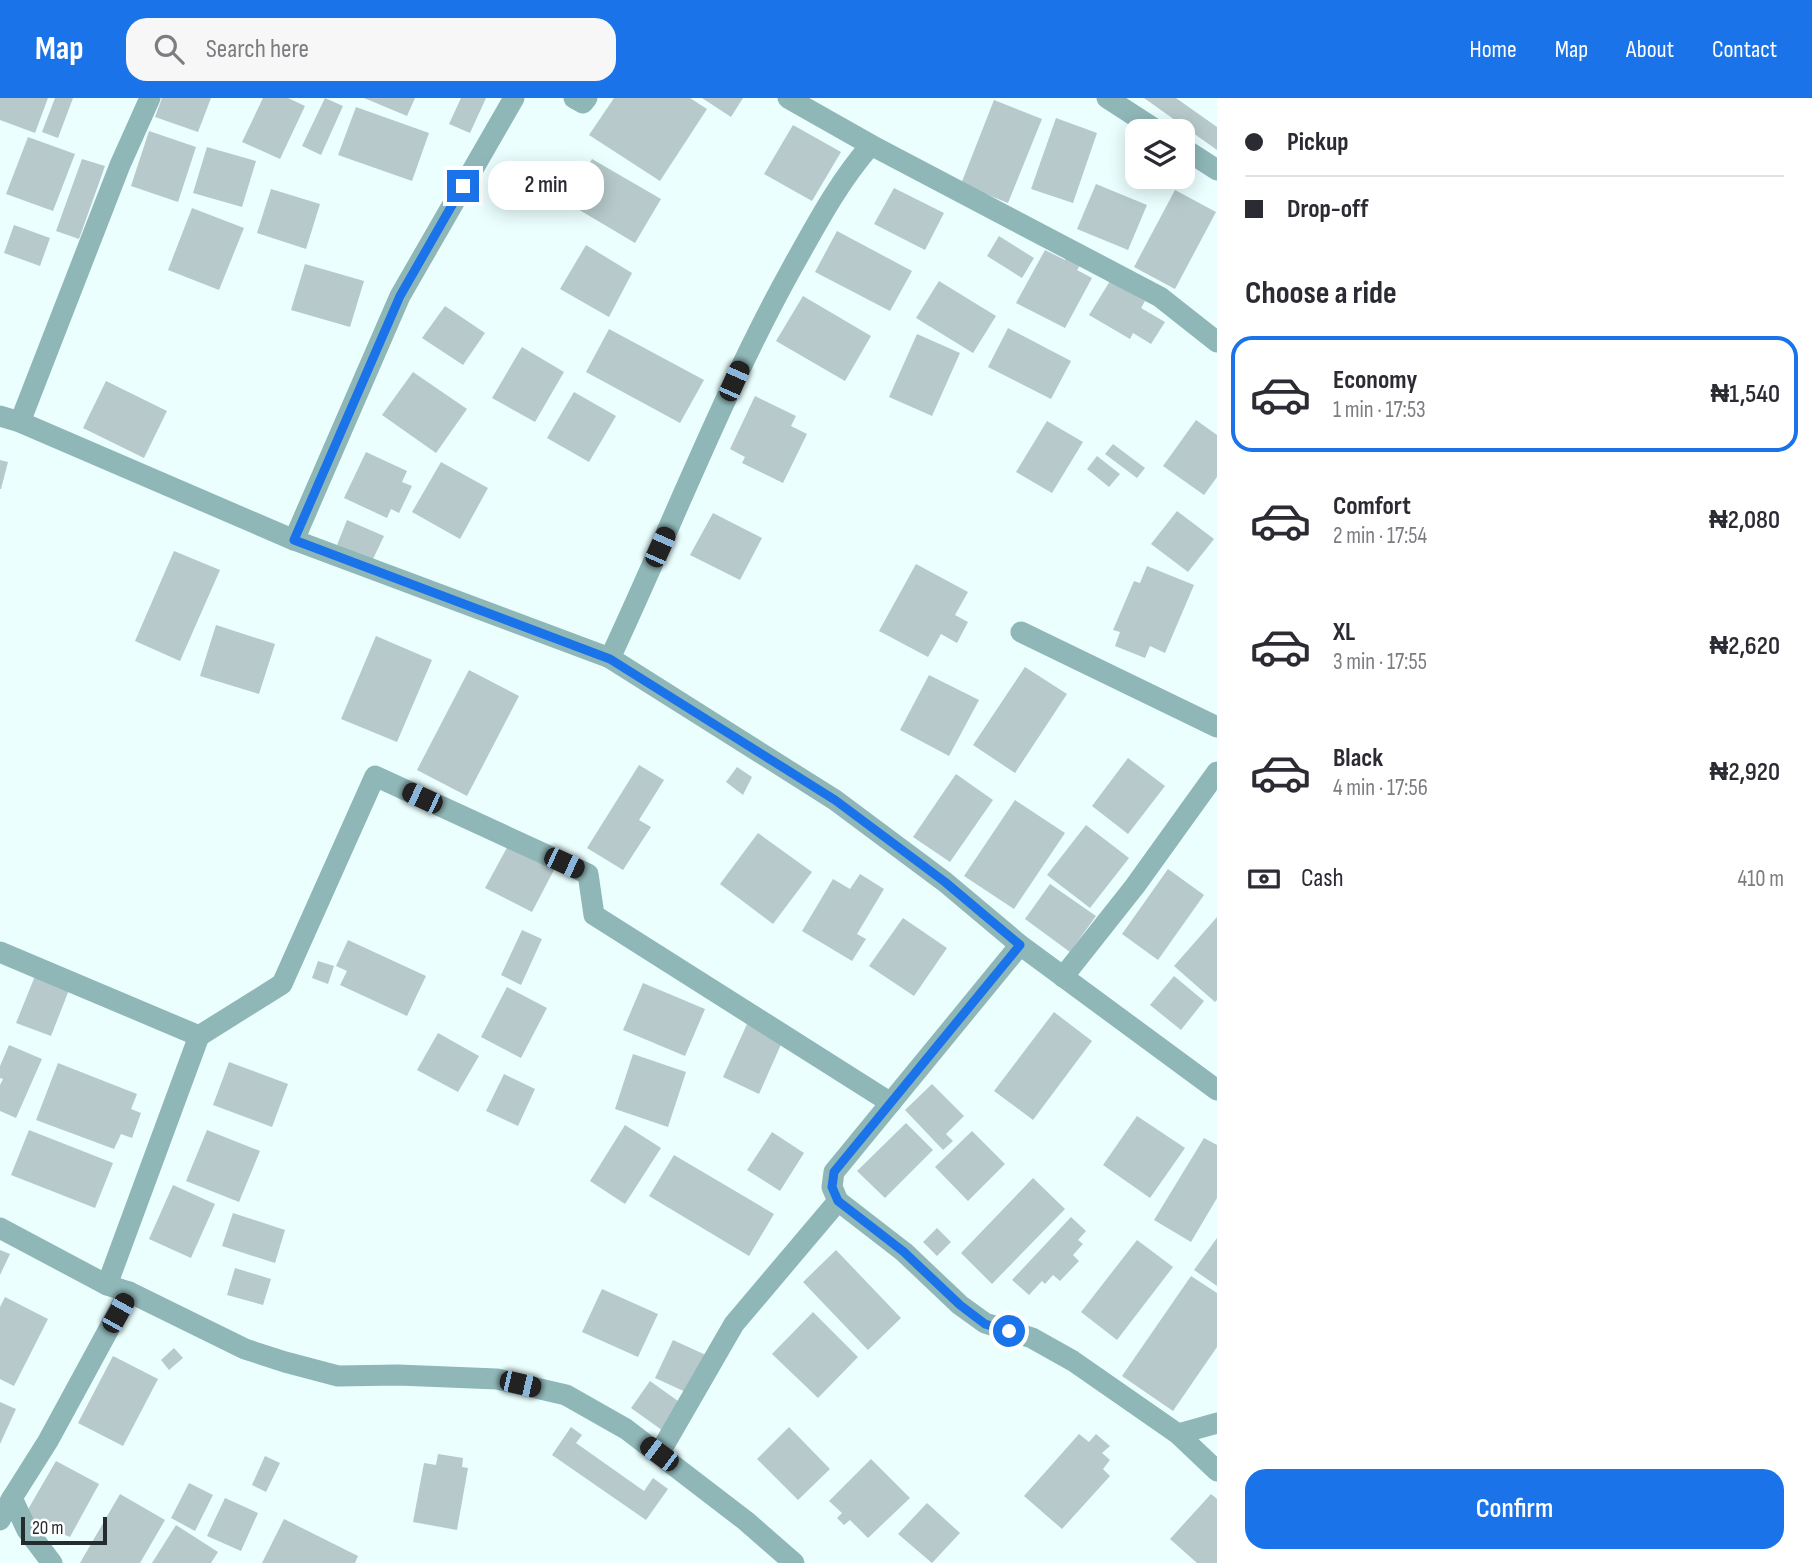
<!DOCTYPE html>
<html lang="en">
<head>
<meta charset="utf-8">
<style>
  :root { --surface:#fff; --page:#f7f7f7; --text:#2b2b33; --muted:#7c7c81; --line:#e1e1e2; --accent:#1a73e8 }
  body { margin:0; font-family:"Sofia Sans Condensed",sans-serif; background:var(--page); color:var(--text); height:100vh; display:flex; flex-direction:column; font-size:26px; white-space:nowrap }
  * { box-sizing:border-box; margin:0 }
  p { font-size:23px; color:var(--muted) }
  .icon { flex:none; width:38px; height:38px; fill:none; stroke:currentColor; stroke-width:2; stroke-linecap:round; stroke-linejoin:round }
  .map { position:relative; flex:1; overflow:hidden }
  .sheet { display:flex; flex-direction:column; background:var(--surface); width:595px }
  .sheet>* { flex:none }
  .hud { display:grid; align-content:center; height:154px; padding:0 28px; background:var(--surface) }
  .fabs { position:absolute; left:1125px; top:21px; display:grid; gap:14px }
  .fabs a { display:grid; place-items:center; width:70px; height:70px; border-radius:14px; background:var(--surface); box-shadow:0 4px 18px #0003; font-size:35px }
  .scale { position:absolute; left:21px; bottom:18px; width:86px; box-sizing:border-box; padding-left:7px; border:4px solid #252c2d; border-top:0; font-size:19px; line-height:24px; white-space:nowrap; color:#252c2d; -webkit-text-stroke:5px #fff; paint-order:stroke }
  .end { position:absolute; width:32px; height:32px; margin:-16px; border:9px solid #1a73e8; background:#fff; box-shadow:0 0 0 4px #fff }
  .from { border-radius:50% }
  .bubble { position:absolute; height:49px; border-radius:21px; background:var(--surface); box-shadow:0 4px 18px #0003; font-size:23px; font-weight:600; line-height:49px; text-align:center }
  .car { position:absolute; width:21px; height:42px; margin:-21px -10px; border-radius:9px; box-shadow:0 0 5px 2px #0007; background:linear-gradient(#222 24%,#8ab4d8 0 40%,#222 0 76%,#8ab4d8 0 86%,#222 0) }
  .hud b { display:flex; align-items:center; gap:24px; height:66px; font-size:26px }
  .hud b+b { border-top:2px solid var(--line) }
  .hud i { width:18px; height:18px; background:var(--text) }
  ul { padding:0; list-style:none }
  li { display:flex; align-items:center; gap:21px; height:116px; margin:0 14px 10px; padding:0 14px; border:4px solid transparent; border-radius:21px }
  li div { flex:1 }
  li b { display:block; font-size:26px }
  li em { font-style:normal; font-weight:600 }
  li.on { border-color:var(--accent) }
  li>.icon { width:63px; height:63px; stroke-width:1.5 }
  h2 { padding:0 28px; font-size:32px; line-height:84px }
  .pay { display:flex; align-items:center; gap:18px; height:77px; padding:0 28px; font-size:26px }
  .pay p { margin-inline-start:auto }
  .button { display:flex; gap:14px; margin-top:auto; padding:14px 28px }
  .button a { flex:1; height:80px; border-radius:21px; background:var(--accent); color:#fff; font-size:28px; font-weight:600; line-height:80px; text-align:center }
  header { display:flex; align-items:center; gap:42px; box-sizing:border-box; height:98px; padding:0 35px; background:var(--accent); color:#fff }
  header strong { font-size:33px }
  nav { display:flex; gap:38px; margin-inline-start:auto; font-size:24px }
  .search { width:490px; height:63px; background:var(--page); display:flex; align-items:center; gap:18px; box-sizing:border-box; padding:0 24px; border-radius:21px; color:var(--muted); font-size:26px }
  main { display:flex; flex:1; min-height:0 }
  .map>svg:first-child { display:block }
  .building { fill:#b7c9ca }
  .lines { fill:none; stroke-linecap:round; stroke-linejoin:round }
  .minor { stroke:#90b7b8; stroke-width:21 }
  .route { stroke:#1a73e8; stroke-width:9 }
</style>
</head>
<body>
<header>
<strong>Map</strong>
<div class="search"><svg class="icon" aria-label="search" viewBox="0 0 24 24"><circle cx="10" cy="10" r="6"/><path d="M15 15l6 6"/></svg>Search here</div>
<nav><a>Home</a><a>Map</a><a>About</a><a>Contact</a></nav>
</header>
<main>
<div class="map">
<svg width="1217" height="1465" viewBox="0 0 1217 1465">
  <rect width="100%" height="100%" fill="#ecffff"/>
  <!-- building -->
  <g class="building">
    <polygon points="0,0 48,0 35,35 0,22"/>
    <polygon points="55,0 73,0 58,40 42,34"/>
    <polygon points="162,0 211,0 198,34 155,19"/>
    <polygon points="263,0 288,0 305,8 280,61 242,44"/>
    <polygon points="325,0 343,8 321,57 302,48"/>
    <polygon points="364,0 415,0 407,18"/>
    <polygon points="461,0 486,0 470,35 449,26"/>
    <polygon points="614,0 690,0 707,11 660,83 589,37"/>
    <polygon points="702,0 743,0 731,19"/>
    <polygon points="1144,0 1176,0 1217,29 1217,52"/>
    <polygon points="994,2 1042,21 1008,105 961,86"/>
    <polygon points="356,9 429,35 412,83 338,57"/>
    <polygon points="1056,20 1097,35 1073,105 1031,91"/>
    <polygon points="793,27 841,54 812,103 764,76"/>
    <polygon points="149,33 196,49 178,104 131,88"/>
    <polygon points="28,39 75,56 53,113 6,96"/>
    <polygon points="207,49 256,63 242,109 193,95"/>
    <polygon points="82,61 105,68 79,141 56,133"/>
    <polygon points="592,61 661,101 635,145 566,104"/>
    <polygon points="1096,86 1147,107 1128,152 1077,131"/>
    <polygon points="894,90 944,115 925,152 874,126"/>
    <polygon points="271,91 320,106 306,151 257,135"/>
    <polygon points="1175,92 1216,114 1175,191 1134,169"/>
    <polygon points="192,110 244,130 219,192 168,172"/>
    <polygon points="14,127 50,140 40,168 4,155"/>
    <polygon points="837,133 912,173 890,213 815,174"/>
    <polygon points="999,138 1034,160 1022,180 987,158"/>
    <polygon points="586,147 632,175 609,219 560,191"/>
    <polygon points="1045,152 1065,162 1067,158 1081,166 1077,172 1092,180 1065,230 1016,205"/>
    <polygon points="305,166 364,183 350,229 291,212"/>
    <polygon points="939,183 996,218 973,255 916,220"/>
    <polygon points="1110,183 1145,203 1141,210 1165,224 1151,246 1133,235 1130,241 1089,217"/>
    <polygon points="803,198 871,238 845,283 776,243"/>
    <polygon points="445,208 485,235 463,267 422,240"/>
    <polygon points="1008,230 1071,263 1051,301 988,269"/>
    <polygon points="609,231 704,282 680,325 586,274"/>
    <polygon points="917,236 960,255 932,318 889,299"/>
    <polygon points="522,249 564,274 535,324 492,300"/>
    <polygon points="413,274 467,311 436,355 382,317"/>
    <polygon points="106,283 167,313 144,360 83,330"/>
    <polygon points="574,294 616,318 589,364 547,340"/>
    <polygon points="755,298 796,318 791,328 807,336 783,385 742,365 745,359 730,351"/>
    <polygon points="1196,322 1217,337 1217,379 1204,397 1163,368"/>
    <polygon points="1047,323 1083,344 1052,395 1016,374"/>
    <polygon points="1113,346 1145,370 1137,380 1105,356"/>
    <polygon points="366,354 407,373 402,384 412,388 399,415 391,411 387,420 344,400"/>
    <polygon points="1097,358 1120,376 1109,389 1087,371"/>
    <polygon points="0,362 8,364 1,391 0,391"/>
    <polygon points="441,364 488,390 460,441 412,414"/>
    <polygon points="1177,413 1214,441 1188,474 1151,446"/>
    <polygon points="713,415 762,440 740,482 690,457"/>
    <polygon points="347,422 384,438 372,463 337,447"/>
    <polygon points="174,453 220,472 180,563 135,543"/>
    <polygon points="916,466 968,494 955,517 968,524 957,545 941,536 928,559 879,533"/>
    <polygon points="1147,468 1194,487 1165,555 1150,548 1145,560 1115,548 1120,534 1113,532 1134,483 1140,485"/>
    <polygon points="216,527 275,546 259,596 200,578"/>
    <polygon points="376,538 432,562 397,644 341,621"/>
    <polygon points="1025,569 1067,596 1015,675 973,647"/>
    <polygon points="469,572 519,598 467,698 417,672"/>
    <polygon points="929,577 979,602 949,658 900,632"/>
    <polygon points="1128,660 1165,688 1128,736 1092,708"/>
    <polygon points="639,667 664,682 639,722 651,729 623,772 587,750"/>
    <polygon points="737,669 752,679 743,697 726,684"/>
    <polygon points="956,676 993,702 950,764 913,739"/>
    <polygon points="1015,702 1065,735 1014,811 964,778"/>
    <polygon points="1086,727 1129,760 1090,810 1047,777"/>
    <polygon points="758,735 812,774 773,826 720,786"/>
    <polygon points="510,744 556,768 532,814 485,790"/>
    <polygon points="1168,771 1204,797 1158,862 1122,836"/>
    <polygon points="860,776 884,791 857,836 866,841 852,863 802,833 833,781 850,791"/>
    <polygon points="1050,786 1096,818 1070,854 1025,821"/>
    <polygon points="1217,819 1217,902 1215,904 1174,868"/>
    <polygon points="903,820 947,850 914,898 869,868"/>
    <polygon points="522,832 542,841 521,887 501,877"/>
    <polygon points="348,842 426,878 407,918 340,887 347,873 336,868"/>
    <polygon points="318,863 334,868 328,886 312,880"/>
    <polygon points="35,878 69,892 51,938 16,925"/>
    <polygon points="1174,878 1204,903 1181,932 1150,907"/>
    <polygon points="643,885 705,911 685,958 623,932"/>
    <polygon points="507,889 547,910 521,960 481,939"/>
    <polygon points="1054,914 1092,943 1033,1022 994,993"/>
    <polygon points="747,926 783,942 759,996 723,979"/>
    <polygon points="438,935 479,958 458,994 417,972"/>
    <polygon points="9,947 42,961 16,1020 0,1013 0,987 3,981 0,980 0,968"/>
    <polygon points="633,956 686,974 668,1029 615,1011"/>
    <polygon points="229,964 288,986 272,1029 213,1007"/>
    <polygon points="58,965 137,996 131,1011 141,1015 132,1040 121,1036 114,1051 36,1022"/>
    <polygon points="504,976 535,991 518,1028 486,1013"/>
    <polygon points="932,986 964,1018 946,1036 953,1043 943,1052 905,1012"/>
    <polygon points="1137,1018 1185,1050 1150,1100 1103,1067"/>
    <polygon points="906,1025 933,1052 885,1100 857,1073"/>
    <polygon points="625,1027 661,1050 625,1106 590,1083"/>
    <polygon points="29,1032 113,1065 95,1110 11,1077"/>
    <polygon points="207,1032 260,1053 239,1104 186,1083"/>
    <polygon points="972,1033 1005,1066 968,1103 935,1069"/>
    <polygon points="772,1034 804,1055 780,1093 747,1072"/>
    <polygon points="1204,1040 1217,1047 1217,1100 1191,1144 1154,1122"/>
    <polygon points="674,1057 774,1116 749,1158 649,1098"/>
    <polygon points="1033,1080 1065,1111 992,1186 961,1155"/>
    <polygon points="173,1087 215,1106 191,1160 149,1141"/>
    <polygon points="233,1115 285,1132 275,1165 222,1148"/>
    <polygon points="1071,1119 1086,1133 1078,1142 1083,1146 1073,1157 1079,1163 1060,1183 1053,1177 1045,1186 1042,1183 1029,1197 1012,1182"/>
    <polygon points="937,1130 951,1144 937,1158 923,1144"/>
    <polygon points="1217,1140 1217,1188 1194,1172"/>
    <polygon points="1137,1142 1173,1169 1117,1242 1081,1214"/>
    <polygon points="0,1152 10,1156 0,1177"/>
    <polygon points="836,1152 901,1220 868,1252 803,1184"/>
    <polygon points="235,1170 271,1181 263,1207 227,1197"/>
    <polygon points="1191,1178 1217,1195 1217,1249 1173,1313 1122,1278"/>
    <polygon points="602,1191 658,1216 638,1259 582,1234"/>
    <polygon points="5,1199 48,1221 14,1288 0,1281 0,1209"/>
    <polygon points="813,1214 858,1259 818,1300 772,1256"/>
    <polygon points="673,1242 708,1258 690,1296 655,1280"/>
    <polygon points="174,1250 183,1260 169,1272 161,1262"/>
    <polygon points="113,1258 158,1281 123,1348 78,1325"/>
    <polygon points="650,1283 685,1308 666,1335 631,1310"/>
    <polygon points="0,1304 16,1311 0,1346"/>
    <polygon points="571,1329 582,1337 576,1345 644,1393 653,1380 668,1391 646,1422 552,1357"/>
    <polygon points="789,1329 830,1371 798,1402 757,1361"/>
    <polygon points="1079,1336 1089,1344 1096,1336 1110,1348 1102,1355 1110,1362 1103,1371 1110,1378 1062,1431 1024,1398"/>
    <polygon points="438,1356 463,1360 462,1369 468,1370 457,1432 413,1424 424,1365 436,1367"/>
    <polygon points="265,1358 280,1365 266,1394 252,1387"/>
    <polygon points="871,1361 910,1400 868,1440 850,1422 844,1427 837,1420 842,1415 829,1403"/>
    <polygon points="56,1363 99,1386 70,1439 23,1420"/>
    <polygon points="189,1385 213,1397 195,1433 171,1420"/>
    <polygon points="120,1396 165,1422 140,1465 80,1465"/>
    <polygon points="1211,1396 1217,1401 1217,1465 1197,1465 1170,1441"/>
    <polygon points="225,1400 258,1415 241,1453 207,1438"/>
    <polygon points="927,1405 960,1435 932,1465 898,1436"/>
    <polygon points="284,1421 358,1458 355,1465 262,1465"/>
    <polygon points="176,1427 218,1454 211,1465 152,1465"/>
  </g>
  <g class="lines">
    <!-- minor -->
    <g class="minor">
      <polyline points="574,0 583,5 587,0"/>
      <polyline points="788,0 871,47 1160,199 1217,244"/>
      <polyline points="1107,0 1158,33"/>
      <polyline points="1183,50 1217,72"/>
      <polyline points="0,318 20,324 294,442 610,560 835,702 945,784 1020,847 1217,992"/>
      <polyline points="20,324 120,67 150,0"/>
      <polyline points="294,442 400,198 514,0"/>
      <polyline points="1021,534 1217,629"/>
      <path d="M610,560c61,-130 113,-266 183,-392 23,-41 46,-85 78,-121"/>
      <polyline points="1020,847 834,1074 832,1089 838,1103 904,1154 960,1207 985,1225 1032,1240 1073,1263 1178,1336 1217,1373"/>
      <polyline points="0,854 199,938 107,1187"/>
      <polyline points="1063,879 1135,788 1217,674"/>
      <polyline points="199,938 282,886 375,678 588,776 594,817 891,1005"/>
      <polyline points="0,1130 107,1187 129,1194 245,1251 285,1264 338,1278 398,1277 497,1281 566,1297 626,1331 746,1423 794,1465"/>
      <polyline points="1178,1336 1217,1325"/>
      <polyline points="659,1356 734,1226 838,1103"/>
      <polyline points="12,1400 27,1432 52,1465"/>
      <polyline points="0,1422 12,1400 48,1343 129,1194"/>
    </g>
  </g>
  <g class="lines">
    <!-- route -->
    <polyline class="route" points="463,88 400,198 294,442 610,561 835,702 945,784 1020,847 834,1074 832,1089 838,1103 904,1154 960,1207 985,1226 1009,1233"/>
  </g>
</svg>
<div class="fabs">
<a><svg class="icon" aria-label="layers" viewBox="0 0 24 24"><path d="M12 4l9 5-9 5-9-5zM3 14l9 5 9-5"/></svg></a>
</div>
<div class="scale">20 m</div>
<i class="end from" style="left:1009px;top:1233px"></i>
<i class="end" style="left:463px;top:88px"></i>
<div class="bubble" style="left:488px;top:63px;width:116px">2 min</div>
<i class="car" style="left:734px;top:283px;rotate:24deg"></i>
<i class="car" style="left:660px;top:449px;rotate:24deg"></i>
<i class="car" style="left:422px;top:700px;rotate:295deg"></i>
<i class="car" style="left:564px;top:765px;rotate:115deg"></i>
<i class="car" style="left:118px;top:1215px;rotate:29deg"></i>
<i class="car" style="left:520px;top:1286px;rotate:103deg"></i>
<i class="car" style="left:659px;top:1356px;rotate:307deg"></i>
</div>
<section class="sheet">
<div class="hud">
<b><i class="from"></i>Pickup</b>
<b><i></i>Drop-off</b>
</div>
<h2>Choose a ride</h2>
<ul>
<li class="on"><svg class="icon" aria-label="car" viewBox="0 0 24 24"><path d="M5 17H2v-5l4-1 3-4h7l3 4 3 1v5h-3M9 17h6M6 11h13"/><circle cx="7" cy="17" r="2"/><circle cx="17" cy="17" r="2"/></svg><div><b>Economy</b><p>1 min · 17:53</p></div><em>₦1,540</em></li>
<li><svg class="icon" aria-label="car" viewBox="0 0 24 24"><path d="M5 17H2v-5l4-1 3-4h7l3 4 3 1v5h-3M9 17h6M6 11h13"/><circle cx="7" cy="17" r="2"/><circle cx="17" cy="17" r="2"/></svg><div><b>Comfort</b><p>2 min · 17:54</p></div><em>₦2,080</em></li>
<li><svg class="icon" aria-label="car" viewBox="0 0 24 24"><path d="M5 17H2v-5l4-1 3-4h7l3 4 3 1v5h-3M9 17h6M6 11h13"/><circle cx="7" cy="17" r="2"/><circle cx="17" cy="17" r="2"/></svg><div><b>XL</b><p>3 min · 17:55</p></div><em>₦2,620</em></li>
<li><svg class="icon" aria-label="car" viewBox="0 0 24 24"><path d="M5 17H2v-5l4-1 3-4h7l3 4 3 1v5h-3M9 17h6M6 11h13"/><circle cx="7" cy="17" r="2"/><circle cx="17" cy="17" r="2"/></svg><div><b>Black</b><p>4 min · 17:56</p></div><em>₦2,920</em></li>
</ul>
<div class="pay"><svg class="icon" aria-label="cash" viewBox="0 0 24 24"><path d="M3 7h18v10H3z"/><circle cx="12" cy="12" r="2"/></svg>Cash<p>410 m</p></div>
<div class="button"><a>Confirm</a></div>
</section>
</main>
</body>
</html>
